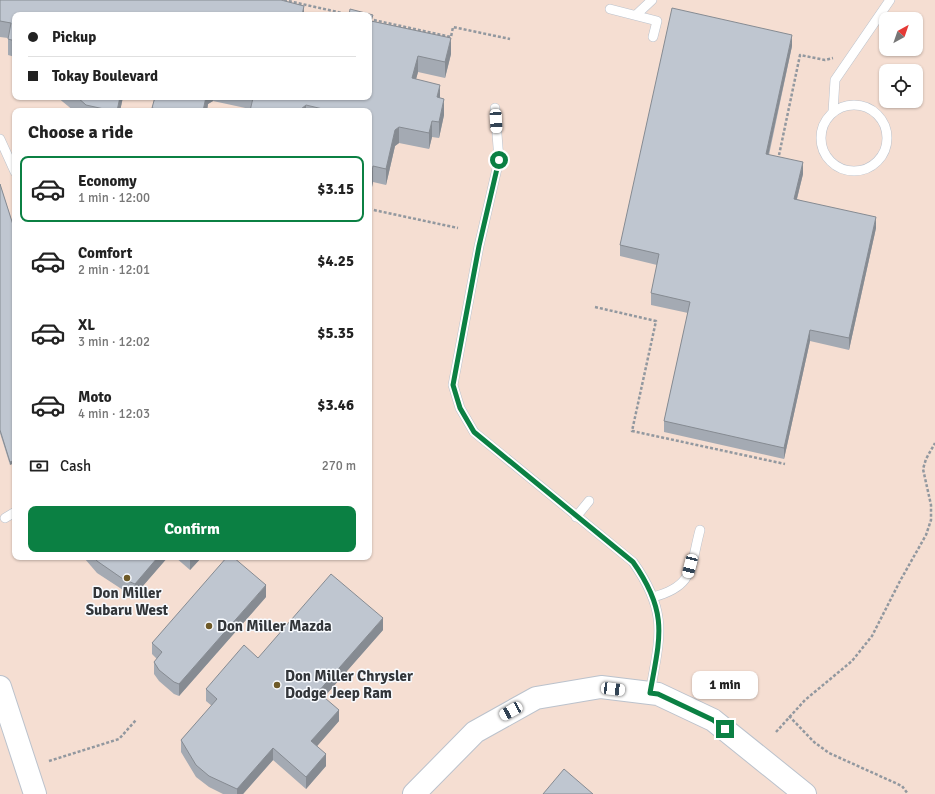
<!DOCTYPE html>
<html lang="en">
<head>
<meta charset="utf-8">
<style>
  :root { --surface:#fff; --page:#f6f6f6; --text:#222; --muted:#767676; --line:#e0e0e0; --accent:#0b8043 }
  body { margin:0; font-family:Signika,sans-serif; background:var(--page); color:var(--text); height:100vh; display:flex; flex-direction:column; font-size:15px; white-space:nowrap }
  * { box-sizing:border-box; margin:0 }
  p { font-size:13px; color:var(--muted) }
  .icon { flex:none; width:22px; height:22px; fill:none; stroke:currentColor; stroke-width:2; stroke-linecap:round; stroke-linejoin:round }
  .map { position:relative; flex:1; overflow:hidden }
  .panel { position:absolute; left:12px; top:108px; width:360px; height:452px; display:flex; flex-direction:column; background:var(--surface); border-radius:8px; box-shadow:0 1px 3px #0004 }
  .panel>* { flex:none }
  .hud { position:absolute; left:12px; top:12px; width:360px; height:88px; border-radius:8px; box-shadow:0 1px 3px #0004; display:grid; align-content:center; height:88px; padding:0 16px; background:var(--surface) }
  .needle { width:26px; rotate:40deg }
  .controls { position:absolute; left:879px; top:12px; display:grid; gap:8px }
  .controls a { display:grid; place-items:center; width:44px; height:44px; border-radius:8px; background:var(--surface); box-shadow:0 1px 3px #0004; font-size:20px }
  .end { position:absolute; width:18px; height:18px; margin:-9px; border:5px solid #0b8043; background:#fff; box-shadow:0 0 0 2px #fff }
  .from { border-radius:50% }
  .bubble { position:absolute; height:28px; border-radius:8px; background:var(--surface); box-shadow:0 1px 3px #0004; font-size:13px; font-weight:700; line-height:28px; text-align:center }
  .car { position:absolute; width:12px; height:24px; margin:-12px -6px; border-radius:5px; box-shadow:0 0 3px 1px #0007; background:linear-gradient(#fff 24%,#345 0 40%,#fff 0 76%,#345 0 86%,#fff 0) }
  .hud b { display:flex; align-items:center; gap:14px; height:38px; font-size:15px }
  .hud b+b { border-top:1px solid var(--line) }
  .hud i { width:10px; height:10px; background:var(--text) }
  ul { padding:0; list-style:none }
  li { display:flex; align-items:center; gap:12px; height:66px; margin:0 8px 6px; padding:0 8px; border:2px solid transparent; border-radius:8px }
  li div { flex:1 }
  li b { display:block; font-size:15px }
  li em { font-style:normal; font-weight:700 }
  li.selected { border-color:var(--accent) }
  li>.icon { width:36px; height:36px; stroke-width:1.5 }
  h2 { padding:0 16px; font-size:18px; line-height:48px }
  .pay { display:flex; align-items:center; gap:10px; height:44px; padding:0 16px; font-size:15px }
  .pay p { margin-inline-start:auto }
  .action { display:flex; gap:8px; margin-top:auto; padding:8px 16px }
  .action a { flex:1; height:46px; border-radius:8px; background:var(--accent); color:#fff; font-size:16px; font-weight:700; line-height:46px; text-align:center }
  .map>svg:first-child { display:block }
  .commercial { fill:#f5ded2; fill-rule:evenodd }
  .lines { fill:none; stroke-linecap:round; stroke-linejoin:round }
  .service-casing { stroke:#bbc2cc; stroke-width:10 }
  .tertiary-casing { stroke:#bbc2cc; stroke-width:24 }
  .path { stroke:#92989f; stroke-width:2.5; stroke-dasharray:3 2; stroke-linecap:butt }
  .service { stroke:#fff; stroke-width:9 }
  .tertiary { stroke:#fff; stroke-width:22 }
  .wall { fill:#a4aab3 }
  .shaded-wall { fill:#868b92 }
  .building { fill:#bfc6d0; stroke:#868b92 }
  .route { stroke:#0b8043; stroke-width:5 }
  .poi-dot { fill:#6e5a28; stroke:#f8fbff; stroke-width:1.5 }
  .labels { text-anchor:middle; stroke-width:3; stroke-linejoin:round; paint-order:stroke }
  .poi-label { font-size:15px; font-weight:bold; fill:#33363a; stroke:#f8fbff; text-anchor:start }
</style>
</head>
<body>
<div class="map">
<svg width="935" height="794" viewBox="0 0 935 794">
  <rect width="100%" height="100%" fill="#e6eef8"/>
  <!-- commercial -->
  <path class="commercial" d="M0,0h935v794h-935zM15,15h354v82h-354zM886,19h30v30h-30zM886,71h30v30h-30zM15,111h354v446h-354z"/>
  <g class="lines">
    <defs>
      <g id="service">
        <polyline points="610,9 657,21 653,37"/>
        <polyline points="636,15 652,0"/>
        <circle cx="854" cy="138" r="33"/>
        <path d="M495,108l4,52 -20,86 -26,139 7,23 14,24 159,130c36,51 27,74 17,131"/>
        <polyline points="833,112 835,80 890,0"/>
        <polyline points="0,139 15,172"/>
        <polyline points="576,517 589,501"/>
        <polyline points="5,518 15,512"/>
        <path d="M653,597c42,-11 37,-30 47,-67"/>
      </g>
      <g id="tertiary">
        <polyline points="0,687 35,794"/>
        <polyline points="414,794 475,732 536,698 601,687 658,694 713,720 805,794"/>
      </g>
    </defs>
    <!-- service casing -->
    <use href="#service" class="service-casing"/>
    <!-- tertiary casing -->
    <use href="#tertiary" class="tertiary-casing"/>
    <!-- path -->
    <g class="path">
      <polyline points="284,0 351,15"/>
      <polyline points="369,19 451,37 453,27 510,39"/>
      <polyline points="778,160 800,55 825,60 833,58"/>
      <polyline points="369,209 458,228"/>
      <polyline points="595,307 656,321 632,431 785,464"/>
      <polyline points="789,716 814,742 829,753 902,786 908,794"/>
      <polyline points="776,732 805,700 852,661 872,636 900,581 926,535 931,520 931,505 923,469 926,459 935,443"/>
      <polyline points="49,761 119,739 136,720"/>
    </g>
    <!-- service -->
    <use href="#service" class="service"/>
    <!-- tertiary -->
    <use href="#tertiary" class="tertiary"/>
  </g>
  <!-- wall -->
  <g class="wall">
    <polygon points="0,0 304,15 15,15 15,57 8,55 8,38 0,37"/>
    <polygon points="373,21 451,54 445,78 418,72 416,79 440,98 444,115 439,138 432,137 429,149 399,143 395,146 386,185 373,182 372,187 369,186 369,111 250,111 250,109 213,101 208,104 207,111 152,111 152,108 155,97 369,97"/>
    <polygon points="792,46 769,155 803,174 797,199 876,228 849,350 810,341 784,459 664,432 664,421 688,313 651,305 651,293 657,265 620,256 620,245"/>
    <polygon points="57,97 123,97 120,111 74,111"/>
    <polygon points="0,184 15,231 10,465 0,433"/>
    <polygon points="84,557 168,557 135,595 123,590 97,573 85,559"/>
    <polygon points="175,557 202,557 190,570"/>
    <polygon points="266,597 179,696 174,694 159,681 154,674 154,662 157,659 152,654 152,643"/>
    <polygon points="383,630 324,697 339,721 317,746 326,766 306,789 273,760 243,794 223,794 209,787 196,777 181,752 181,740 212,706 206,701 206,689 258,658"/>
  </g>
  <!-- shaded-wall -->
  <g class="shaded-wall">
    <polygon points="304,6 304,15 302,15"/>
    <polygon points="792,35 792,46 766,165 766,154"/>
    <polygon points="451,38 451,54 445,78 445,62"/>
    <polygon points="418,56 418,72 412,94 412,78"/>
    <polygon points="440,85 440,101 437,97"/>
    <polygon points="120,97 123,97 120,111 117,111"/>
    <polygon points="206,97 213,97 213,101 208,104 207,111 203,111"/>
    <polygon points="444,99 444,115 439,138 439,122"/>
    <polygon points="306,105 306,111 301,111 301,109"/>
    <polygon points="432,121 432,137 429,149 429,133"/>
    <polygon points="399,127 399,143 395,146 386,185 386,169 395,130"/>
    <polygon points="803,162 803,174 794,210 794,199"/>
    <polygon points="373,166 373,182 372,187 372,171"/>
    <polygon points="876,217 876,228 849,350 849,338"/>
    <polygon points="810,330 810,341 784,459 784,448"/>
    <polygon points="15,460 15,463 10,465 10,462"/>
    <polygon points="158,557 168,557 135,595 135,584"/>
    <polygon points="192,557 202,557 190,570 190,559"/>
    <polygon points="266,585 266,597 179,696 179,684"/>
    <polygon points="383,618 383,630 318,704 318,692"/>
    <polygon points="339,710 339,721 311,753 311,741"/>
    <polygon points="273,748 273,760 243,794 237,794 237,789"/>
    <polygon points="326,754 326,766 306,789 306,777"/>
  </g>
  <!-- building -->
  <g class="building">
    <polygon points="0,0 281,0 304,6 302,15 15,15 15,41 8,39 11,23 0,21"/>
    <polygon points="672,8 792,35 766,154 803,162 794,199 876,217 849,338 810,330 784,448 664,421 690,302 651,293 659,254 620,245"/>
    <polygon points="350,9 373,15 371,21 451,38 445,62 418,56 412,78 440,85 437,97 444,99 439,122 432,121 429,133 399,127 395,130 386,169 373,166 372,171 369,170 369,111 331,111 306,105 301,109 301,111 250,111 253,98 253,97 369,97 369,15 349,15"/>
    <polygon points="338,13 345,15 337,15"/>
    <polygon points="77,97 120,97 117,111 113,111 86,105"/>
    <polygon points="155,97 206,97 203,111 164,111 152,108"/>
    <polygon points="0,184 15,231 15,460 10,462 0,430"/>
    <polygon points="94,557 158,557 135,584 123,579 97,561"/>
    <polygon points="227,557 233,557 266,585 179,684 174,682 159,670 154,662 162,652 152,643"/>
    <polygon points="331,574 383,618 318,692 339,710 311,741 326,754 306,777 273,748 237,789 209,776 196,765 181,740 217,699 206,689 244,645 258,658"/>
    <polygon points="564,769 593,794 543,794"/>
  </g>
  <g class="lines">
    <!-- route -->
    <path class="route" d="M499,160l-20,86 -26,139 7,23 14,24 159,130c36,51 27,75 17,131l8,1 55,26 12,9"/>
  </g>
  <!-- markers -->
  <g class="poi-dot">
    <circle cx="127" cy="578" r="4"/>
    <circle cx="209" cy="626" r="4"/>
    <circle cx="277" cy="685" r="4"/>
  </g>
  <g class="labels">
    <!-- poi labels -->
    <g class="poi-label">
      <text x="127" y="598" text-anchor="middle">Don Miller<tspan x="127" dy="17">Subaru West</tspan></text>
      <text x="217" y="631">Don Miller Mazda</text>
      <text x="285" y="681">Don Miller Chrysler<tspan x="285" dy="17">Dodge Jeep Ram</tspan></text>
    </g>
  </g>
</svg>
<div class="controls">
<a><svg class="needle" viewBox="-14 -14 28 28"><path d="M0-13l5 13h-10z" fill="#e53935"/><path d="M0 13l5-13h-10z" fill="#767676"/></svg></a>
<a><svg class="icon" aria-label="locate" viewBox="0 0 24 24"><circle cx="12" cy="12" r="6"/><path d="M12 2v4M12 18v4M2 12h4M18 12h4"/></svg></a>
</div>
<i class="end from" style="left:499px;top:160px"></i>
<i class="end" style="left:725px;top:729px"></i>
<div class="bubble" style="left:692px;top:671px;width:66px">1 min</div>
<i class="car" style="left:496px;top:121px;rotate:177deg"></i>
<i class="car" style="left:690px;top:566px;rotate:194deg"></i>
<i class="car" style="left:613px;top:689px;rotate:97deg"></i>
<i class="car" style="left:511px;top:711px;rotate:241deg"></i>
<div class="hud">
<b><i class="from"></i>Pickup</b>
<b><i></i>Tokay Boulevard</b>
</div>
<section class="panel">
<h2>Choose a ride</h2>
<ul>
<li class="selected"><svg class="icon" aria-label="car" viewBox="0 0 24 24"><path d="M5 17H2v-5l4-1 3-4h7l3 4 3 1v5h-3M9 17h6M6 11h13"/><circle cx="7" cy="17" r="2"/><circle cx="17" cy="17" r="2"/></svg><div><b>Economy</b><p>1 min · 12:00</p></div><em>$3.15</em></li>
<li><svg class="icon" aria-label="car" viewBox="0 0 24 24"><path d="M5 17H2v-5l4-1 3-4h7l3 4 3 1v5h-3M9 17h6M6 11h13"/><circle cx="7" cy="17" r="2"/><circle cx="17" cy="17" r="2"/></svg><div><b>Comfort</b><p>2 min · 12:01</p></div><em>$4.25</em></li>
<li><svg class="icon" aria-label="car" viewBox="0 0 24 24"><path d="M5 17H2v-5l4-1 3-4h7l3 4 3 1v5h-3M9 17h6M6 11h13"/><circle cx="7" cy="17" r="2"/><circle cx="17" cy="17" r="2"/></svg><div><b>XL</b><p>3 min · 12:02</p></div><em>$5.35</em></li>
<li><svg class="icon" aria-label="car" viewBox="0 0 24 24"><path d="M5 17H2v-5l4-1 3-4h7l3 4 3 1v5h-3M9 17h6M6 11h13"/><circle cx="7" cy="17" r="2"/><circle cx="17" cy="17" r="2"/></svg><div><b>Moto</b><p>4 min · 12:03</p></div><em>$3.46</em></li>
</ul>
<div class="pay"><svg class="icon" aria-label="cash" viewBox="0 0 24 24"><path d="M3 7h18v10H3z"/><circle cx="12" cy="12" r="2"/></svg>Cash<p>270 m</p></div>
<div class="action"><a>Confirm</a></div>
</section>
</div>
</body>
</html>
